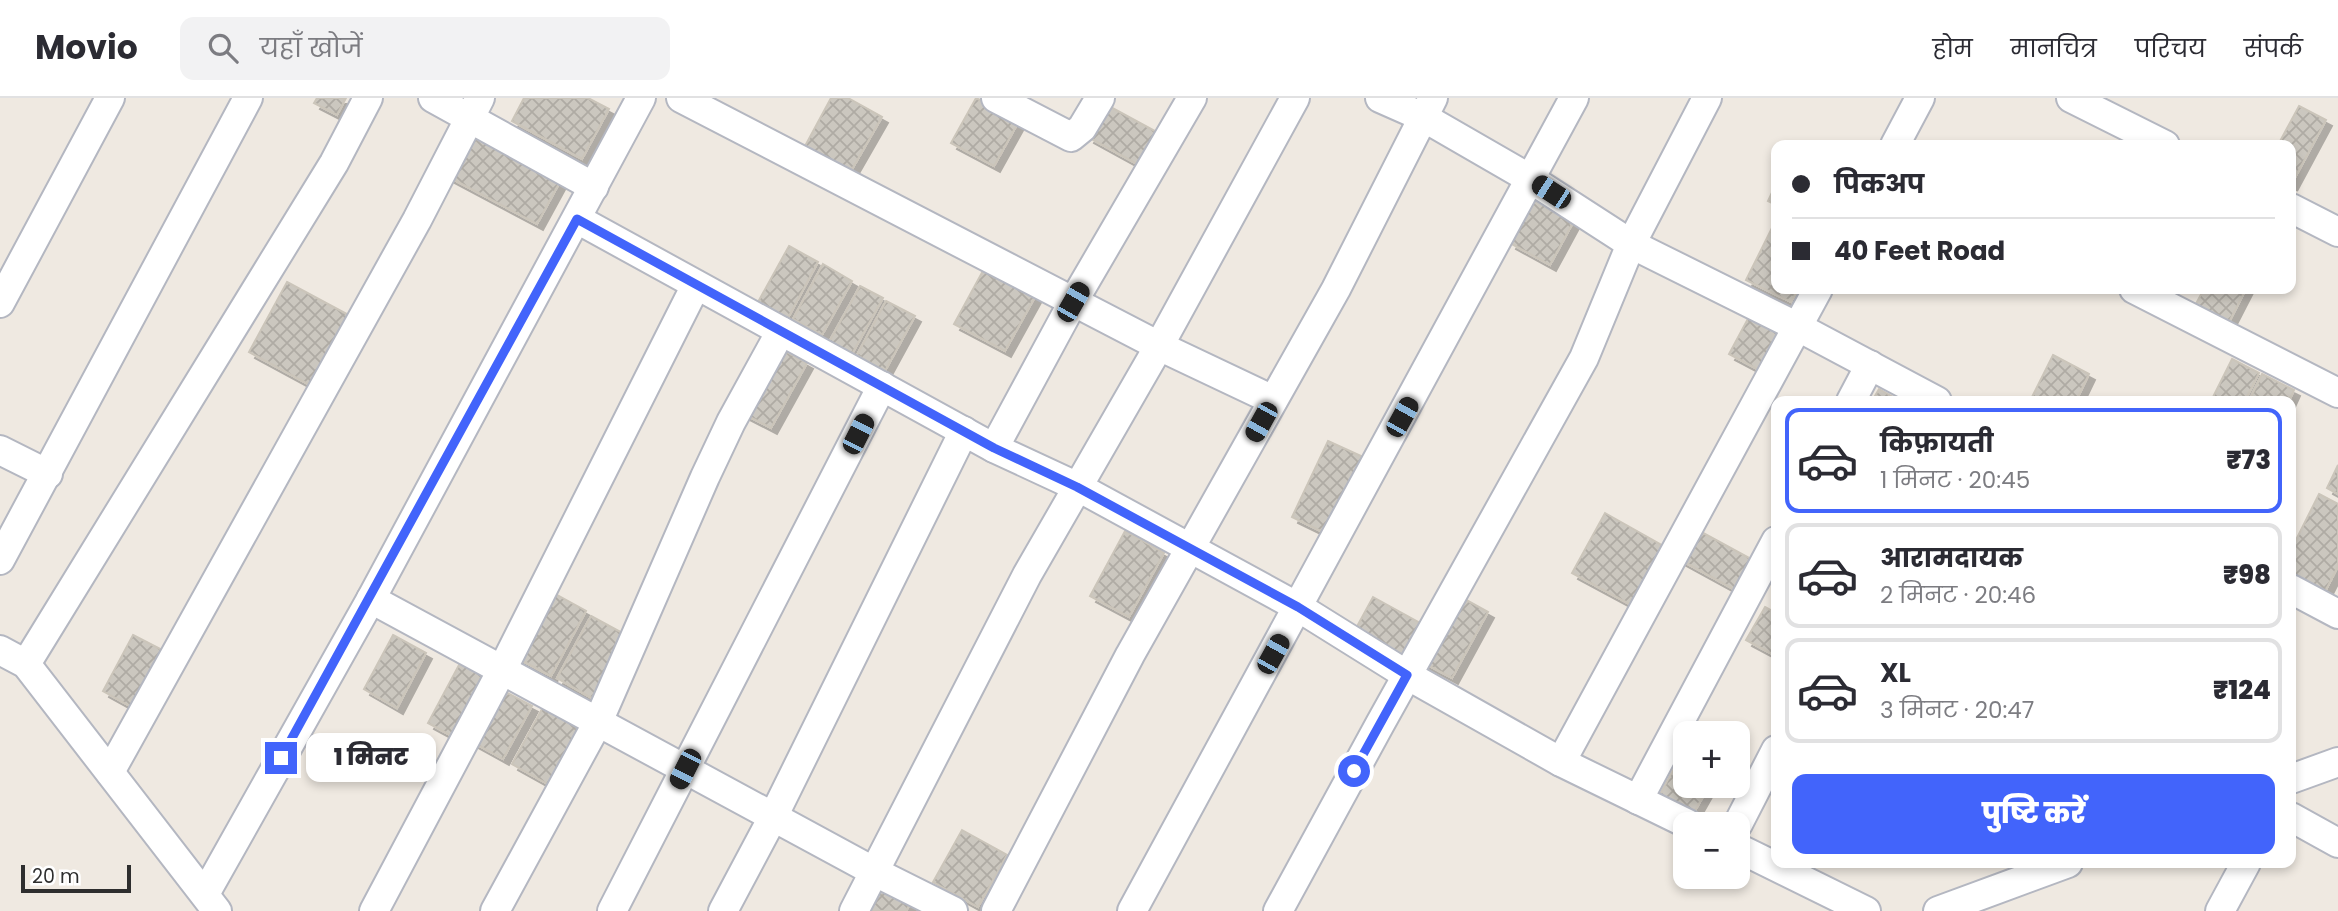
<!DOCTYPE html>
<html lang="hi">
<head>
<meta charset="utf-8">
<style>
  :root { --surface:#fff; --page:#f2f2f3; --text:#2b2b33; --muted:#7c7c81; --line:#e1e1e2; --accent:#4264fb }
  body { margin:0; font-family:Poppins,"Noto Sans Devanagari",sans-serif; background:var(--page); color:var(--text); height:100vh; display:flex; flex-direction:column; font-size:26px; white-space:nowrap }
  * { box-sizing:border-box; margin:0 }
  p { font-size:23px; color:var(--muted) }
  .icon { flex:none; width:38px; height:38px; fill:none; stroke:currentColor; stroke-width:2; stroke-linecap:round; stroke-linejoin:round }
  .map { position:relative; flex:1; overflow:hidden }
  .side { position:absolute; left:1771px; top:298px; width:525px; height:472px; display:flex; flex-direction:column; background:var(--surface); border-radius:14px; box-shadow:0 4px 10px #0003 }
  .side>* { flex:none }
  .guide { position:absolute; left:1771px; top:42px; width:525px; height:154px; border-radius:14px; box-shadow:0 4px 10px #0003; display:grid; align-content:center; height:154px; padding:0 21px; background:var(--surface) }
  .controls { position:absolute; left:1673px; top:623px; display:grid; gap:14px }
  .controls a { display:grid; place-items:center; width:77px; height:77px; border-radius:14px; background:var(--surface); box-shadow:0 4px 10px #0003; font-size:35px }
  .scale { position:absolute; left:21px; bottom:18px; width:110px; box-sizing:border-box; padding-left:7px; border:4px solid #2e2e2e; border-top:0; font-size:19px; line-height:24px; white-space:nowrap; color:#2e2e2e; -webkit-text-stroke:5px #fff; paint-order:stroke }
  .end { position:absolute; width:32px; height:32px; margin:-16px; border:9px solid #4264fb; background:#fff; box-shadow:0 0 0 4px #fff }
  .from { border-radius:50% }
  .bubble { position:absolute; height:49px; border-radius:14px; background:var(--surface); box-shadow:0 4px 10px #0003; font-size:23px; font-weight:800; line-height:49px; text-align:center }
  .car { position:absolute; width:21px; height:42px; margin:-21px -10px; border-radius:9px; box-shadow:0 0 5px 2px #0007; background:linear-gradient(#222 24%,#8ab4d8 0 40%,#222 0 76%,#8ab4d8 0 86%,#222 0) }
  .guide b { display:flex; align-items:center; gap:24px; height:66px; font-size:26px }
  .guide b+b { border-top:2px solid var(--line) }
  .guide i { width:18px; height:18px; background:var(--text) }
  ul { padding:12px 0 0; list-style:none }
  li { display:flex; align-items:center; gap:21px; height:105px; margin:0 14px 10px; padding:0 7px; border:4px solid var(--line); border-radius:14px }
  li div { flex:1 }
  li b { display:block; font-size:26px }
  li em { font-style:normal; font-weight:800 }
  li.current { border-color:var(--accent) }
  li>.icon { width:63px; height:63px; stroke-width:1.5 }
  .action { display:flex; gap:14px; margin-top:auto; padding:14px 21px }
  .action a { flex:1; height:80px; border-radius:14px; background:var(--accent); color:#fff; font-size:28px; font-weight:800; line-height:80px; text-align:center }
  header { display:flex; align-items:center; gap:42px; box-sizing:border-box; height:98px; padding:0 35px; background:var(--surface); border-bottom:2px solid var(--line) }
  header strong { font-size:33px }
  nav { display:flex; gap:38px; margin-inline-start:auto; font-size:24px }
  .search { width:490px; height:63px; background:var(--page); display:flex; align-items:center; gap:18px; box-sizing:border-box; padding:0 24px; border-radius:14px; color:var(--muted); font-size:26px }
  .map>svg:first-child { display:block }
  .building { fill:url(#building-cross-hatch); stroke:#cbc5ba; stroke-width:2; filter:url(#shadow) }
  .lines { fill:none; stroke-linecap:round; stroke-linejoin:round }
  .street-casing { stroke:#b4b7c1; stroke-width:32 }
  .street { stroke:#fff; stroke-width:28 }
  .route { stroke:#4264fb; stroke-width:9 }
</style>
</head>
<body>
<header>
<strong>Movio</strong>
<div class="search"><svg class="icon" aria-label="search" viewBox="0 0 24 24"><circle cx="10" cy="10" r="6"/><path d="M15 15l6 6"/></svg>यहाँ खोजें</div>
<nav><a>होम</a><a>मानचित्र</a><a>परिचय</a><a>संपर्क</a></nav>
</header>
<div class="map">
<svg width="2338" height="813" viewBox="0 0 2338 813">
  <defs>
    <pattern id="building-cross-hatch" width="8" height="8" patternUnits="userSpaceOnUse" patternTransform="scale(1.75)"><rect width="8" height="8" fill="#cbc7bf"/><path d="M0 0l8 8M0 8l8-8" fill="none" stroke="#afaba4"/></pattern>
    <filter id="shadow"><feDropShadow dx="6" dy="6" stdDeviation="0" flood-color="#0004"/></filter>
  </defs>
  <rect width="100%" height="100%" fill="#efe9e1"/>
  <!-- building -->
  <g class="building">
    <polygon points="317,0 346,0 337,17 314,5"/>
    <polygon points="524,0 588,0 609,11 582,61 512,23"/>
    <polygon points="831,0 848,0 882,19 851,73 805,48"/>
    <polygon points="976,0 1019,23 994,68 951,45"/>
    <polygon points="1105,6 1164,38 1146,71 1088,39"/>
    <polygon points="2299,8 2326,22 2291,87 2291,47 2278,47"/>
    <polygon points="468,33 561,82 537,126 445,77"/>
    <polygon points="1776,86 1776,107 1768,103"/>
    <polygon points="1535,97 1576,119 1550,167 1510,145"/>
    <polygon points="1776,122 1776,191 1798,191 1791,204 1746,182"/>
    <polygon points="789,148 818,164 788,220 758,204"/>
    <polygon points="823,166 852,183 822,237 793,221"/>
    <polygon points="985,169 1036,197 1005,253 954,226"/>
    <polygon points="287,184 356,221 317,291 249,254"/>
    <polygon points="860,188 883,200 852,256 829,244"/>
    <polygon points="2204,191 2246,191 2226,230 2192,213"/>
    <polygon points="886,203 915,218 885,273 857,257"/>
    <polygon points="1751,215 1783,233 1761,273 1729,256"/>
    <polygon points="778,249 807,265 771,330 742,315"/>
    <polygon points="2053,257 2089,276 2076,303 2030,303"/>
    <polygon points="2232,261 2259,275 2245,303 2211,303"/>
    <polygon points="2262,276 2294,292 2289,303 2249,303"/>
    <polygon points="1879,291 1900,303 1872,303"/>
    <polygon points="1328,343 1372,363 1335,440 1292,419"/>
    <polygon points="2338,367 2338,396 2327,390"/>
    <polygon points="2319,396 2338,406 2338,468 2324,496 2291,480 2291,452"/>
    <polygon points="1605,415 1665,449 1633,508 1572,475"/>
    <polygon points="1694,430 1762,467 1746,498 1677,460"/>
    <polygon points="1125,433 1164,455 1129,519 1090,498"/>
    <polygon points="550,493 586,513 551,578 515,559"/>
    <polygon points="1459,498 1488,514 1452,580 1422,564"/>
    <polygon points="1373,499 1429,530 1411,563 1355,532"/>
    <polygon points="1765,509 1776,515 1776,558 1746,542"/>
    <polygon points="591,518 626,537 592,600 557,580"/>
    <polygon points="133,537 168,555 137,612 103,593"/>
    <polygon points="393,537 426,555 397,610 364,591"/>
    <polygon points="460,565 493,583 461,643 428,625"/>
    <polygon points="498,590 532,608 503,661 469,642"/>
    <polygon points="543,609 584,632 553,689 512,666"/>
    <polygon points="1685,650 1685,688 1709,688 1692,718 1658,700"/>
    <polygon points="962,732 1007,757 978,809 933,784"/>
    <polygon points="875,787 910,806 906,813 861,813"/>
  </g>
  <g class="lines">
    <defs>
      <g id="street">
        <polyline points="433,0 594,89"/>
        <polyline points="681,0 1159,248 1273,302"/>
        <polyline points="996,0 1071,39 1082,30 1100,0"/>
        <polyline points="1380,0 1423,19 1532,82 1631,146 1798,229 1937,303"/>
        <polyline points="2071,0 2165,47"/>
        <polyline points="1895,47 1920,0"/>
        <polyline points="2291,110 2338,134"/>
        <polyline points="577,121 994,350 1078,389 1298,509 1407,577 1561,664 1688,726"/>
        <polyline points="2134,191 2338,295"/>
        <polyline points="0,205 110,0"/>
        <polyline points="1851,303 1870,267"/>
        <polyline points="994,350 1073,204 1192,0"/>
        <polyline points="0,352 48,376"/>
        <polyline points="0,462 248,0"/>
        <polyline points="2291,491 2338,516"/>
        <polyline points="371,501 875,774 953,813"/>
        <polyline points="0,552 26,566 217,813"/>
        <polyline points="26,566 334,65 368,0"/>
        <polyline points="1561,664 1818,191"/>
        <polyline points="110,674 417,122 480,0"/>
        <polyline points="2291,681 2338,664"/>
        <polyline points="1638,702 1776,443"/>
        <polyline points="2291,719 2338,745"/>
        <polyline points="1738,726 1776,652"/>
        <polyline points="1738,750 1866,813"/>
        <polyline points="205,796 371,501 641,0"/>
        <polyline points="374,813 502,572 696,187"/>
        <polyline points="495,813 598,624 705,379 731,324 781,233"/>
        <polyline points="612,813 882,288"/>
        <polyline points="723,813 773,719 964,333"/>
        <polyline points="854,813 1027,477 1159,248 1295,0"/>
        <polyline points="996,813 1130,557 1336,191 1433,0"/>
        <polyline points="1132,813 1574,0"/>
        <polyline points="1278,813 1380,626 1584,260 1631,146 1707,0"/>
        <polyline points="1938,813 2068,765"/>
        <polyline points="2220,813 2246,765"/>
      </g>
    </defs>
    <!-- street casing -->
    <use href="#street" class="street-casing"/>
    <!-- street -->
    <use href="#street" class="street"/>
  </g>
  <g class="lines">
    <!-- route -->
    <polyline class="route" points="281,660 577,121 994,350 1077,389 1298,509 1407,577 1354,673"/>
  </g>
</svg>
<div class="controls">
<a>+</a>
<a>−</a>
</div>
<div class="scale">20 m</div>
<i class="end from" style="left:1354px;top:673px"></i>
<i class="end" style="left:281px;top:660px"></i>
<div class="bubble" style="left:306px;top:635px;width:130px">1 मिनट</div>
<i class="car" style="left:1551px;top:94px;rotate:303deg"></i>
<i class="car" style="left:1073px;top:204px;rotate:30deg"></i>
<i class="car" style="left:1402px;top:319px;rotate:29deg"></i>
<i class="car" style="left:1261px;top:324px;rotate:209deg"></i>
<i class="car" style="left:858px;top:336px;rotate:27deg"></i>
<i class="car" style="left:1273px;top:556px;rotate:29deg"></i>
<i class="car" style="left:685px;top:671px;rotate:207deg"></i>
<div class="guide">
<b><i class="from"></i>पिकअप</b>
<b><i></i>40 Feet Road</b>
</div>
<section class="side">
<ul>
<li class="current"><svg class="icon" aria-label="car" viewBox="0 0 24 24"><path d="M5 17H2v-5l4-1 3-4h7l3 4 3 1v5h-3M9 17h6M6 11h13"/><circle cx="7" cy="17" r="2"/><circle cx="17" cy="17" r="2"/></svg><div><b>किफ़ायती</b><p>1 मिनट · 20:45</p></div><em>₹73</em></li>
<li><svg class="icon" aria-label="car" viewBox="0 0 24 24"><path d="M5 17H2v-5l4-1 3-4h7l3 4 3 1v5h-3M9 17h6M6 11h13"/><circle cx="7" cy="17" r="2"/><circle cx="17" cy="17" r="2"/></svg><div><b>आरामदायक</b><p>2 मिनट · 20:46</p></div><em>₹98</em></li>
<li><svg class="icon" aria-label="car" viewBox="0 0 24 24"><path d="M5 17H2v-5l4-1 3-4h7l3 4 3 1v5h-3M9 17h6M6 11h13"/><circle cx="7" cy="17" r="2"/><circle cx="17" cy="17" r="2"/></svg><div><b>XL</b><p>3 मिनट · 20:47</p></div><em>₹124</em></li>
</ul>
<div class="action"><a>पुष्टि करें</a></div>
</section>
</div>
</body>
</html>
